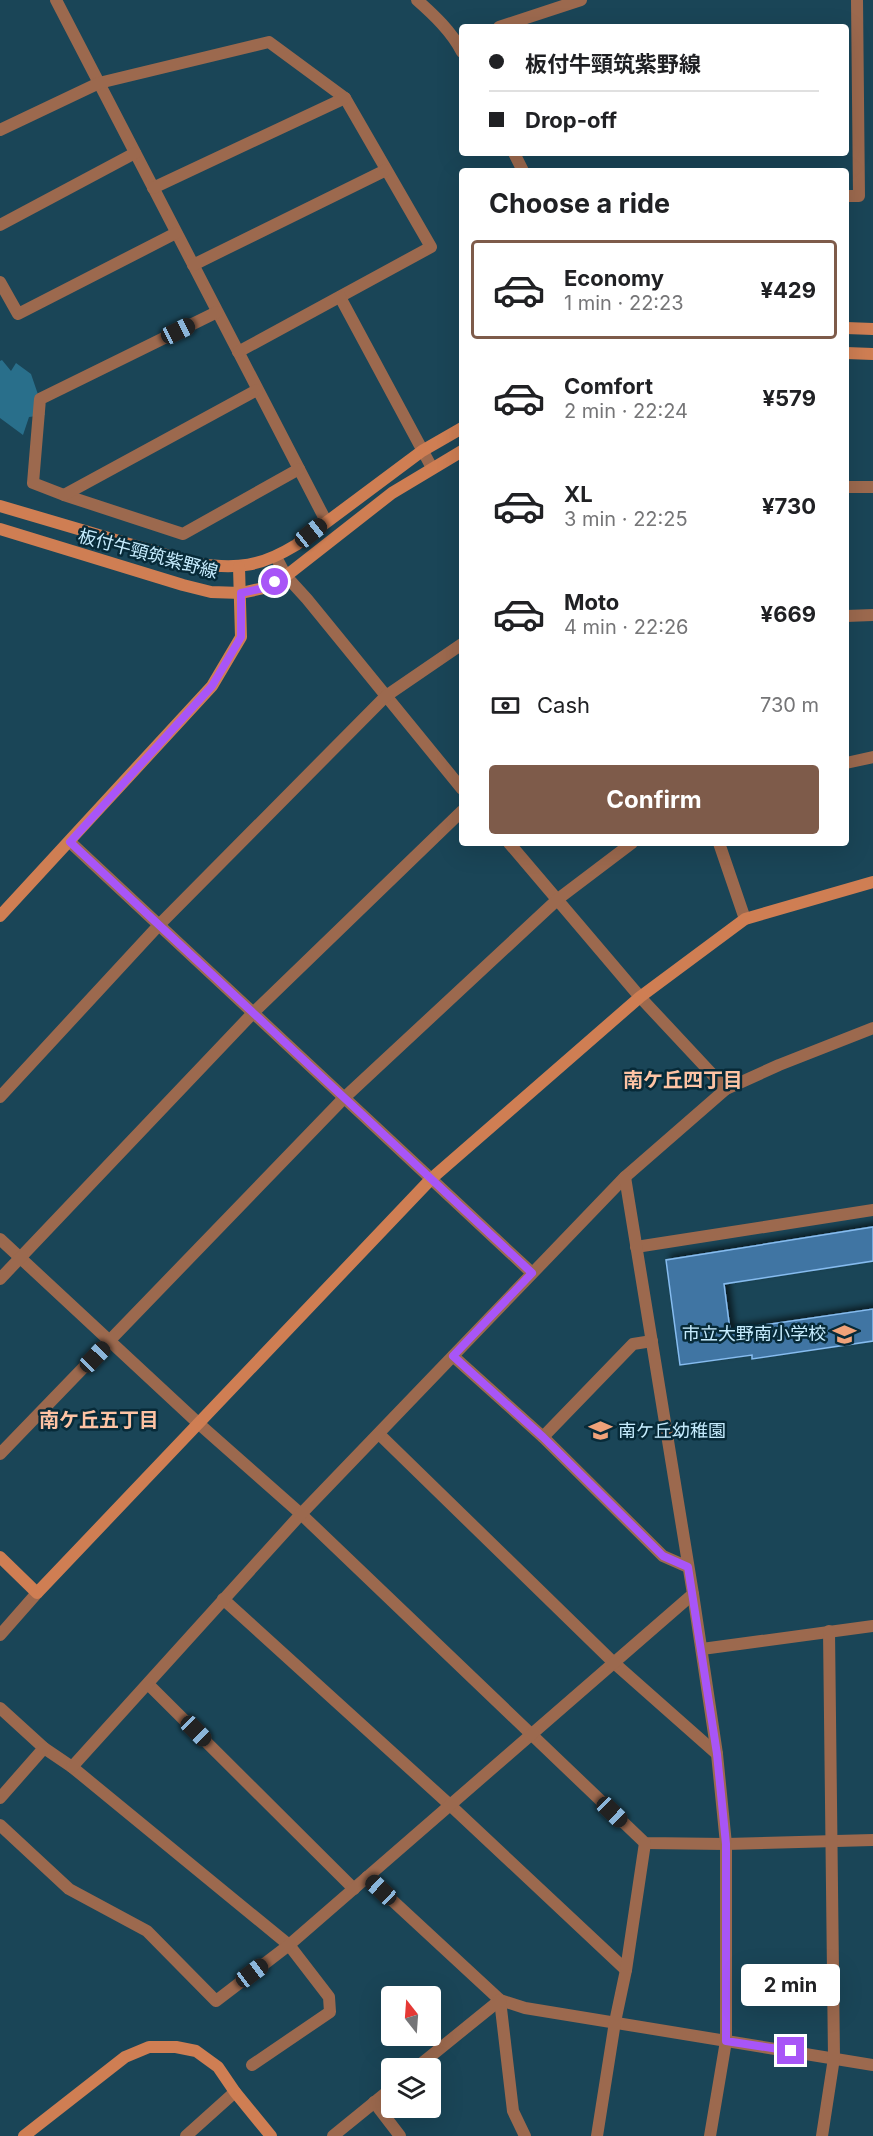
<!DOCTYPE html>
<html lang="en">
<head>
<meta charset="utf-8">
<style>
  :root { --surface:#fff; --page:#f2f2f2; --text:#202124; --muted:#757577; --line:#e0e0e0; --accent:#7e5b4a }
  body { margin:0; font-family:Inter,"Noto Sans JP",sans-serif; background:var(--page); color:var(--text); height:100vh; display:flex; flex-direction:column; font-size:22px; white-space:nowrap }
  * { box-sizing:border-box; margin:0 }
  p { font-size:20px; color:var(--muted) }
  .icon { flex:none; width:33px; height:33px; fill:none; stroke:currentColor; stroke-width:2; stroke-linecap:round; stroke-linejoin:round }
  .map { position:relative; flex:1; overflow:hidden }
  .sheet { position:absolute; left:459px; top:168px; width:390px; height:678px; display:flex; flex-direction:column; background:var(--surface); border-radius:6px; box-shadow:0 6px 24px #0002 }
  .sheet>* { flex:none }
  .hud { position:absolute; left:459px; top:24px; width:390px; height:132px; border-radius:6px; box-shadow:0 6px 24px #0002; display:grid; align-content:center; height:132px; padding:0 30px; background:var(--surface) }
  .needle { width:39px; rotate:343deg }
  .fabs { position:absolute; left:381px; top:1986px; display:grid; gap:12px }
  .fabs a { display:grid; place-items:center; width:60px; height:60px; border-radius:6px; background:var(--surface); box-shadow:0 6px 24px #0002; font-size:30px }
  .end { position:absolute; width:27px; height:27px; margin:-14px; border:8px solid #a855f7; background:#fff; box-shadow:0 0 0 3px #fff }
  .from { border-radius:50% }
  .bubble { position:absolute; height:42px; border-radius:6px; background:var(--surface); box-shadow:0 6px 24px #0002; font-size:20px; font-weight:700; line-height:42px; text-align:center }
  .car { position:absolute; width:18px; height:36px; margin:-18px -9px; border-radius:8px; box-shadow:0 0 4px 2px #0007; background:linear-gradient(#222 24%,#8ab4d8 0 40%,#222 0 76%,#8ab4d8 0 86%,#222 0) }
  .hud b { display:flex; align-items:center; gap:21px; height:57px; font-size:22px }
  .hud b+b { border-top:2px solid var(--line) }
  .hud i { width:15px; height:15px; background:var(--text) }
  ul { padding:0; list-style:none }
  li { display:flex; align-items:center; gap:18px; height:99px; margin:0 12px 9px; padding:0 18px; border:3px solid transparent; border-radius:6px }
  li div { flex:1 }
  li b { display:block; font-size:22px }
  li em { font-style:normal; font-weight:700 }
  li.on { border-color:var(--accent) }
  li>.icon { width:54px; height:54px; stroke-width:1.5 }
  h2 { padding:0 30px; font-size:27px; line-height:72px }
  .pay { display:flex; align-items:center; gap:15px; height:66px; padding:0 30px; font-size:22px }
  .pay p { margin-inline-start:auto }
  .cta { display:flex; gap:12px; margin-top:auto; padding:12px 30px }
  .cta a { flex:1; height:69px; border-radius:6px; background:var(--accent); color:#fff; font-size:24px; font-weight:700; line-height:69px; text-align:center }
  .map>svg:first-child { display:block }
  .green { fill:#296f8b }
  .building { fill:#4174a3; stroke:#86bcef; stroke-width:1.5; filter:url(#shadow) }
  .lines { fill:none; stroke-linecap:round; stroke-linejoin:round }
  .street { stroke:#9c694e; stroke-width:12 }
  .secondary { stroke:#cf7e53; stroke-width:12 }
  .route { stroke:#a855f7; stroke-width:8 }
  .labels { text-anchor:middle; stroke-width:5; stroke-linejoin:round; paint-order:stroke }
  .street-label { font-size:18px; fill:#c6ecfe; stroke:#072a38 }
  .poi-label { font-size:18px; fill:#c6ecfe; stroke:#072a38; text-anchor:end }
  .neighbourhood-label { font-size:20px; font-weight:bold; fill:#fec3a4; stroke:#072a38 }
</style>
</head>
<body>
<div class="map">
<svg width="873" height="2136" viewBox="0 0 873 2136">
  <defs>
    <filter id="shadow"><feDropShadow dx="4.5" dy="-4.5" stdDeviation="3" flood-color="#0009"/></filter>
  </defs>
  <rect width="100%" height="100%" fill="#1a4557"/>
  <!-- green -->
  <polygon class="green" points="2,360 11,371 16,363 31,374 45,415 29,417 23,435 0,418 0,361"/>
  <!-- building -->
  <polygon class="building" points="873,1227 873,1261 724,1284 730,1330 873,1309 873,1341 752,1359 752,1355 680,1365 666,1260"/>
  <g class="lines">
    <!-- street -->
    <g class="street">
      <polyline points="56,0 326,521"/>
      <path d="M417,0c17,15 35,32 45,52"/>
      <polyline points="499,27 581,0"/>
      <polyline points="0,130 99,83 269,42 345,98 431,247 238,352"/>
      <polyline points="514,153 523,171"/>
      <polyline points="153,188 345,98"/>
      <polyline points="846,196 859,196 857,0"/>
      <polyline points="0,225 135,153"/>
      <polyline points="193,265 386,170"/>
      <polyline points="0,282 18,314 176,233"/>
      <polyline points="340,297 432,468"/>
      <polyline points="217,312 40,399 33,483 64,495 183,534 299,469"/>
      <polyline points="846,487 873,487"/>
      <polyline points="64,495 257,390"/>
      <polyline points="276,557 286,576 307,599 462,789"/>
      <polyline points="846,616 873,615"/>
      <polyline points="846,763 873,757"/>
      <polyline points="70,842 532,1273"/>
      <polyline points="509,843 640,997 726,1089"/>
      <polyline points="719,843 745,919"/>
      <polyline points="0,1097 159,925 386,696 462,644"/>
      <polyline points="0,1239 198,1423 301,1514 645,1843 726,1844 873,1840"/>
      <polyline points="636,1247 873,1210"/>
      <polyline points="0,1279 253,1013 462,811"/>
      <polyline points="453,1356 543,1437 663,1556 688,1567"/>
      <polyline points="379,1434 613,1662 717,1754"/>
      <polyline points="543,1437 633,1344 652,1341"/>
      <polyline points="0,1454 344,1098 558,899 632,843"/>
      <polyline points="693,1594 717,1754 726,1844 726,2041 710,2136"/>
      <polyline points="223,1599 450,1805 626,1970"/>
      <polyline points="0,1635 37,1593"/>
      <polyline points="702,1649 873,1626"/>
      <polyline points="148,1684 354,1889"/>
      <polyline points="0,1708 44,1748 72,1767 289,1945 329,1997 330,2012 252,2065"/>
      <polyline points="72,1767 301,1514 625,1177 726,1089 779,1065 873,1028"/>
      <polyline points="0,1798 44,1748"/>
      <polyline points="0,1825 69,1889 147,1931 216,2001 289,1945 693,1594 625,1177"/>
      <polyline points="367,1877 500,2000 525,2008 873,2065"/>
      <polyline points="500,2000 513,2111 525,2136"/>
      <polyline points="416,2068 500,2000"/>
      <polyline points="374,2102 400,2136"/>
      <polyline points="186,2136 235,2092"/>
      <polyline points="333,2136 392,2088"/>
      <polyline points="597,2136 615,2022 626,1970 645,1843"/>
      <polyline points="822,2136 834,2058 829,1631"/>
    </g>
    <!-- secondary -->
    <g class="secondary">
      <polyline points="846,328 873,329"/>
      <polyline points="846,353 873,354"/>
      <path d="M0,506l197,58c41,5 63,3 99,-19l126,-94 40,-23"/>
      <polyline points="0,529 183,585 211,592 241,593 264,588 286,576 392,493 462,451"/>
      <polyline points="0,916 212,686 241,637 239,567"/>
      <polyline points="0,1557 37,1593 431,1179 640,997 745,919 873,882"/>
      <polyline points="24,2136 125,2057 149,2047 176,2047 196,2051 218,2067 235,2092 271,2136"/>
    </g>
  </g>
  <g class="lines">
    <!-- route -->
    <polyline class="route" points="275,582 264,588 241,593 241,637 212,686 70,842 532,1273 453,1356 543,1437 663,1556 688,1567 717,1754 726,1844 726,2041 791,2051"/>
  </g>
  <!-- icons -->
  <defs>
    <symbol id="school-bare" viewBox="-9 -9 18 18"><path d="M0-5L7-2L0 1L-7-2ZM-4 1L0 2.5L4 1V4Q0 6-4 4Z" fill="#f0a279" stroke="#072a38" stroke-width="2.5" paint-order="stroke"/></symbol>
  </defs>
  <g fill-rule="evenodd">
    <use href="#school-bare" x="828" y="1318" width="33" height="33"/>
    <use href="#school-bare" x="584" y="1414" width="33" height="33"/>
  </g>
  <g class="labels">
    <!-- street labels -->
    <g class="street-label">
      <text transform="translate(148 554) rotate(15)" y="6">板付牛頸筑紫野線</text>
    </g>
    <!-- poi labels -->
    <g class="poi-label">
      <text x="826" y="1340">市立大野南小学校</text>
      <text x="618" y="1437" text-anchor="start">南ケ丘幼稚園</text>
    </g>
    <!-- neighbourhood labels -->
    <g class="neighbourhood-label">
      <text x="683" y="1087">南ケ丘四丁目</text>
      <text x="99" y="1427">南ケ丘五丁目</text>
    </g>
  </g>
</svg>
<div class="fabs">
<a><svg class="needle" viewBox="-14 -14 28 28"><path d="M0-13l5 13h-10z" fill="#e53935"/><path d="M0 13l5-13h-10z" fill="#757577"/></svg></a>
<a><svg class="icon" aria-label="layers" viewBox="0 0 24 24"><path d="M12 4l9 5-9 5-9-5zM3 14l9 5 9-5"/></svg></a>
</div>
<i class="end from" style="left:275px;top:582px"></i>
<i class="end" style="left:791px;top:2051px"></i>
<div class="bubble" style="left:741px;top:1964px;width:99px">2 min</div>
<i class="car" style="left:178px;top:331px;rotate:64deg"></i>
<i class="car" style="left:311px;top:533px;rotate:51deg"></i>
<i class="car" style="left:95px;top:1357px;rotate:44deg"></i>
<i class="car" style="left:196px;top:1731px;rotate:135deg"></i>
<i class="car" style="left:612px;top:1812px;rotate:134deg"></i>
<i class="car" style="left:381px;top:1890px;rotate:313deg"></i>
<i class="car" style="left:252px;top:1973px;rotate:53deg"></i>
<div class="hud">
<b><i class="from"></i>板付牛頸筑紫野線</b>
<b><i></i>Drop-off</b>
</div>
<section class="sheet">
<h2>Choose a ride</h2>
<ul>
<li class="on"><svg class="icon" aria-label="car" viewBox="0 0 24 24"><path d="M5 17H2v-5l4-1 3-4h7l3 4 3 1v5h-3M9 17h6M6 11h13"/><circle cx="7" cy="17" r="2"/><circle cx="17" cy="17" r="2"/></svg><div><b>Economy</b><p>1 min · 22:23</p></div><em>¥429</em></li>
<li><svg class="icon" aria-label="car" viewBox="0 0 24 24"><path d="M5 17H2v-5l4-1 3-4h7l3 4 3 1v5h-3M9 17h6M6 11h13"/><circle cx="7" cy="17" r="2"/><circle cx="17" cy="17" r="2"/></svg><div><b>Comfort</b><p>2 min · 22:24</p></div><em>¥579</em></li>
<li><svg class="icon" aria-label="car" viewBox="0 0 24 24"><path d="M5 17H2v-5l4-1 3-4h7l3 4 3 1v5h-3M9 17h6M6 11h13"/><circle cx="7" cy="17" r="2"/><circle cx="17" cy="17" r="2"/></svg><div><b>XL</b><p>3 min · 22:25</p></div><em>¥730</em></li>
<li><svg class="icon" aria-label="car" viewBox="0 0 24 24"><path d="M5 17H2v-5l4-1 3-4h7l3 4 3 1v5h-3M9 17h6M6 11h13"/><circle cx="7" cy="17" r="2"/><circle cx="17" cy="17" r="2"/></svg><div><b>Moto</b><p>4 min · 22:26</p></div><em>¥669</em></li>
</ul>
<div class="pay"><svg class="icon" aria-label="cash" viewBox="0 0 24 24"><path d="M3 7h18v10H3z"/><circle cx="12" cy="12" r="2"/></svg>Cash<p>730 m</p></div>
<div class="cta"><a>Confirm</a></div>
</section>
</div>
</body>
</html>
